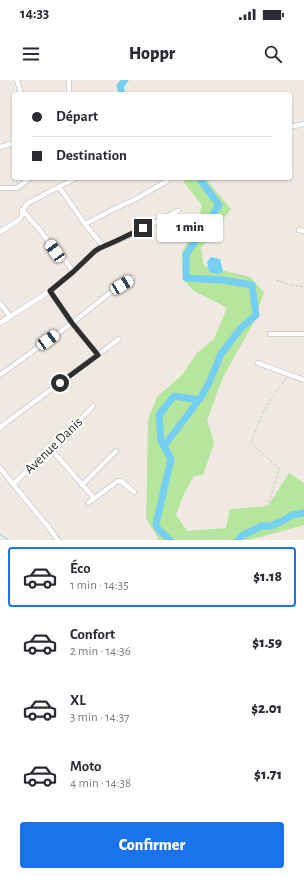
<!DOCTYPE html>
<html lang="fr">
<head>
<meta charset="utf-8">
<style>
  :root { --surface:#fff; --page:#f2f2f3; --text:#2b2b33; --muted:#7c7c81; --line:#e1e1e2; --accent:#1a73e8 }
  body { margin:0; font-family:"Alegreya Sans",sans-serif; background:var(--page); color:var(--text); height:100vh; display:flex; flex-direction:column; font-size:15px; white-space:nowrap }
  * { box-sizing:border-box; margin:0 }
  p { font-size:13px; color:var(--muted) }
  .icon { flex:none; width:22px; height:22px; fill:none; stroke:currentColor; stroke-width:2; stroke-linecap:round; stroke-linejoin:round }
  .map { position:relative; height:460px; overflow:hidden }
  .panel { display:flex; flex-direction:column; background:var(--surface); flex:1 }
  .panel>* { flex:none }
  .top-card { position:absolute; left:12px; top:12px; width:280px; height:88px; border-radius:4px; box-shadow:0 1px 3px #0004; display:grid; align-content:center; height:88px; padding:0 20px; background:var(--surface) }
  .end { position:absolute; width:18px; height:18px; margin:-9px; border:5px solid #2e2e2e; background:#fff; box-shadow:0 0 0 2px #fff }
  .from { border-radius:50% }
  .bubble { position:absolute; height:28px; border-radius:4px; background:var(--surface); box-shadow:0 1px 3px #0004; font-size:13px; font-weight:800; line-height:28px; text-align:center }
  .car { position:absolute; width:12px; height:24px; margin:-12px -6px; border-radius:5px; box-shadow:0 0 3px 1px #0007; background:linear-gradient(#fff 24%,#345 0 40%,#fff 0 76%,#345 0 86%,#fff 0) }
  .top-card b { display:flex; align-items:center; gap:14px; height:38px; font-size:15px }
  .top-card b+b { border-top:1px solid var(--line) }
  .top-card i { width:10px; height:10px; background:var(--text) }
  ul { padding:7px 0 0; list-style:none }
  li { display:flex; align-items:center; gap:12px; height:60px; margin:0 8px 6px; padding:0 12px; border:2px solid transparent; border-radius:4px }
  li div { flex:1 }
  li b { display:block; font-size:15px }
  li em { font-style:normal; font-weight:800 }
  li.selected { border-color:var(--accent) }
  li>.icon { width:36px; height:36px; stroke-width:1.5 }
  .action { display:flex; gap:8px; margin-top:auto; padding:8px 20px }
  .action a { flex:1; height:46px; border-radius:4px; background:var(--accent); color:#fff; font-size:16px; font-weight:800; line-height:46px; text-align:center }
  .status { display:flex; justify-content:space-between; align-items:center; height:28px; padding:0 20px; background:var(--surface); direction:ltr }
  .status svg { height:11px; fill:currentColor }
  header { display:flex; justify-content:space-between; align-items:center; height:52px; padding:0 20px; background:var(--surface); font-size:18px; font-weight:800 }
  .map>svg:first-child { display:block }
  .green { fill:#b6e59e }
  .water { fill:#75cff0 }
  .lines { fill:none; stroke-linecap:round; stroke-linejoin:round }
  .stream { stroke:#75cff0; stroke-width:1 }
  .river { stroke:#75cff0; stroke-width:7 }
  .minor-casing { stroke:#b4b7c1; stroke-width:5.5 }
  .path { stroke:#c9c9c9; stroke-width:1; stroke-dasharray:3 2; stroke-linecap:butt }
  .minor { stroke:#fff; stroke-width:4.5 }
  .route { stroke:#2e2e2e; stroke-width:5 }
  .labels { text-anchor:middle; stroke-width:4; stroke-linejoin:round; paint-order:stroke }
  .street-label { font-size:14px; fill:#2e2e2e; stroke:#fff }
</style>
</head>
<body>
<div class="status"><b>14:33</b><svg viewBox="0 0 49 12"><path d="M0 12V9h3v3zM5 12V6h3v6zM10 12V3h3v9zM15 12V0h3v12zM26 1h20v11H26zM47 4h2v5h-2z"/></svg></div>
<header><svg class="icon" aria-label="menu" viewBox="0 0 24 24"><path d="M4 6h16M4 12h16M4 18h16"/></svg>Hoppr<svg class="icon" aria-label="search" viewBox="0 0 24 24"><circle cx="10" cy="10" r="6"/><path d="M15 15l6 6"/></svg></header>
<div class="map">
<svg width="304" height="460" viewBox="0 0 304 460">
  <rect width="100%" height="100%" fill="#efe9e1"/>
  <!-- green -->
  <polygon class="green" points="181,98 205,98 231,129 201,168 204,186 250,197 264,212 254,242 223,297 207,340 214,363 203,395 194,396 183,416 176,435 187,451 226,448 230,429 268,426 289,393 304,403 304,445 249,460 159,460 146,438 147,406 148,339 157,317 182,295 197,273 214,259 227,228 214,221 194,211 183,199 182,172 193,153 202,126"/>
  <!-- water -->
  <polygon class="water" points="211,177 220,179 223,192 218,194 209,192 207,182"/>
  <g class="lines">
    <!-- stream -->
    <polyline class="stream" points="0,454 8,460"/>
    <!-- river -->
    <g class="river">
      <polyline points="122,14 120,6 125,0"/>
      <polyline points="164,366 199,320"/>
      <polyline points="170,460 158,449 156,444 171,379 161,361 159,335 174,316 199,320 209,303 221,274 241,248 256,235 252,205 222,200 186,198 186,175 219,125 199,98"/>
      <polyline points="238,460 243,455 254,450 261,446 271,446 284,440 292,435 304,433"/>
    </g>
    <defs>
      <g id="minor">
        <polyline points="17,0 21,14"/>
        <polyline points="69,14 69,0"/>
        <polyline points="290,47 304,44"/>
        <polyline points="0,67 14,63"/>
        <polyline points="59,107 85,144 103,166"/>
        <polyline points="0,108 17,108 30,98"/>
        <polyline points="22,130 40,150 55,171 66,181 73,192"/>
        <polyline points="85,144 120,126 134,120 167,101"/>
        <polyline points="299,150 304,151"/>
        <path d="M0,152l20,-13c4,-6 1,-10 8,-16l48,-25"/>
        <polyline points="50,211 72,243 98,275"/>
        <polyline points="0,223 10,236"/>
        <polyline points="0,243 50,211 73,192 95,171 100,168 117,161 178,131"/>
        <polyline points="270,254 304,254"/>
        <polyline points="258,283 304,300"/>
        <polyline points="0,295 72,243 111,212 133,198"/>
        <polyline points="0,348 7,342 119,259"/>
        <polyline points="51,369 94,418"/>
        <polyline points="0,388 49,448 58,460"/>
        <polyline points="13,404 68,353 93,326"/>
        <polyline points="82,405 116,371"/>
        <polyline points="88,423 118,401 121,401 134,412"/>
      </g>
    </defs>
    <!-- minor casing -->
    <use href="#minor" class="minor-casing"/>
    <!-- path -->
    <g class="path">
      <polyline points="276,200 291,205 304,207"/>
      <polyline points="263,431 271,417 279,388 251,363 261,337 266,327 286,298"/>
    </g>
    <!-- minor -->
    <use href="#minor" class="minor"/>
  </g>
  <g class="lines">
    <!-- route -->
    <polyline class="route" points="60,303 98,275 72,243 50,211 73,192 95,171 100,168 116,161 143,148"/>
  </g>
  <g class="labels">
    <!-- street labels -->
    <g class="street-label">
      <text transform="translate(53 365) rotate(-44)" y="5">Avenue Danis</text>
    </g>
  </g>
</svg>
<i class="end from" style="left:60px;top:303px"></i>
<i class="end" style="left:143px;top:148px"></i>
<div class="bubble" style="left:157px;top:134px;width:66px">1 min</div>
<i class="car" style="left:55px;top:171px;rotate:325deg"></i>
<i class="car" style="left:122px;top:205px;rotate:58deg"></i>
<i class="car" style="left:48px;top:260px;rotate:54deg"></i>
<div class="top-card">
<b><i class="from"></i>Départ</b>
<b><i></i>Destination</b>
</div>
</div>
<section class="panel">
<ul>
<li class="selected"><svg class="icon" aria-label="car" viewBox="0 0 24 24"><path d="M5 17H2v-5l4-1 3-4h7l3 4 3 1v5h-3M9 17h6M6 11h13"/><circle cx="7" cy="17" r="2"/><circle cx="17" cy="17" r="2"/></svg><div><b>Éco</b><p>1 min · 14:35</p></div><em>$1.18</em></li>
<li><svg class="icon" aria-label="car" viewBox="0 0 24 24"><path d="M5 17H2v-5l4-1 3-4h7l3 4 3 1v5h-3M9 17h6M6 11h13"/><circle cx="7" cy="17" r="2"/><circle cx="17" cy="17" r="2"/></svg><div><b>Confort</b><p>2 min · 14:36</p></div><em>$1.59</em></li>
<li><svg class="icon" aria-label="car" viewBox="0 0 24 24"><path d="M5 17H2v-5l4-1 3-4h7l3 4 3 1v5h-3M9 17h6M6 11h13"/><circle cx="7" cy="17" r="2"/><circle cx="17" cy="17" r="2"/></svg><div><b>XL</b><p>3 min · 14:37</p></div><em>$2.01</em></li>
<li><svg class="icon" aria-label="car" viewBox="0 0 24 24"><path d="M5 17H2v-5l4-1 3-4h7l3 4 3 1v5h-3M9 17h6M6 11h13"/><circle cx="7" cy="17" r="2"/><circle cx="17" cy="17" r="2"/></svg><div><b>Moto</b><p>4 min · 14:38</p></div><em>$1.71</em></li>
</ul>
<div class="action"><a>Confirmer</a></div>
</section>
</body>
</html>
